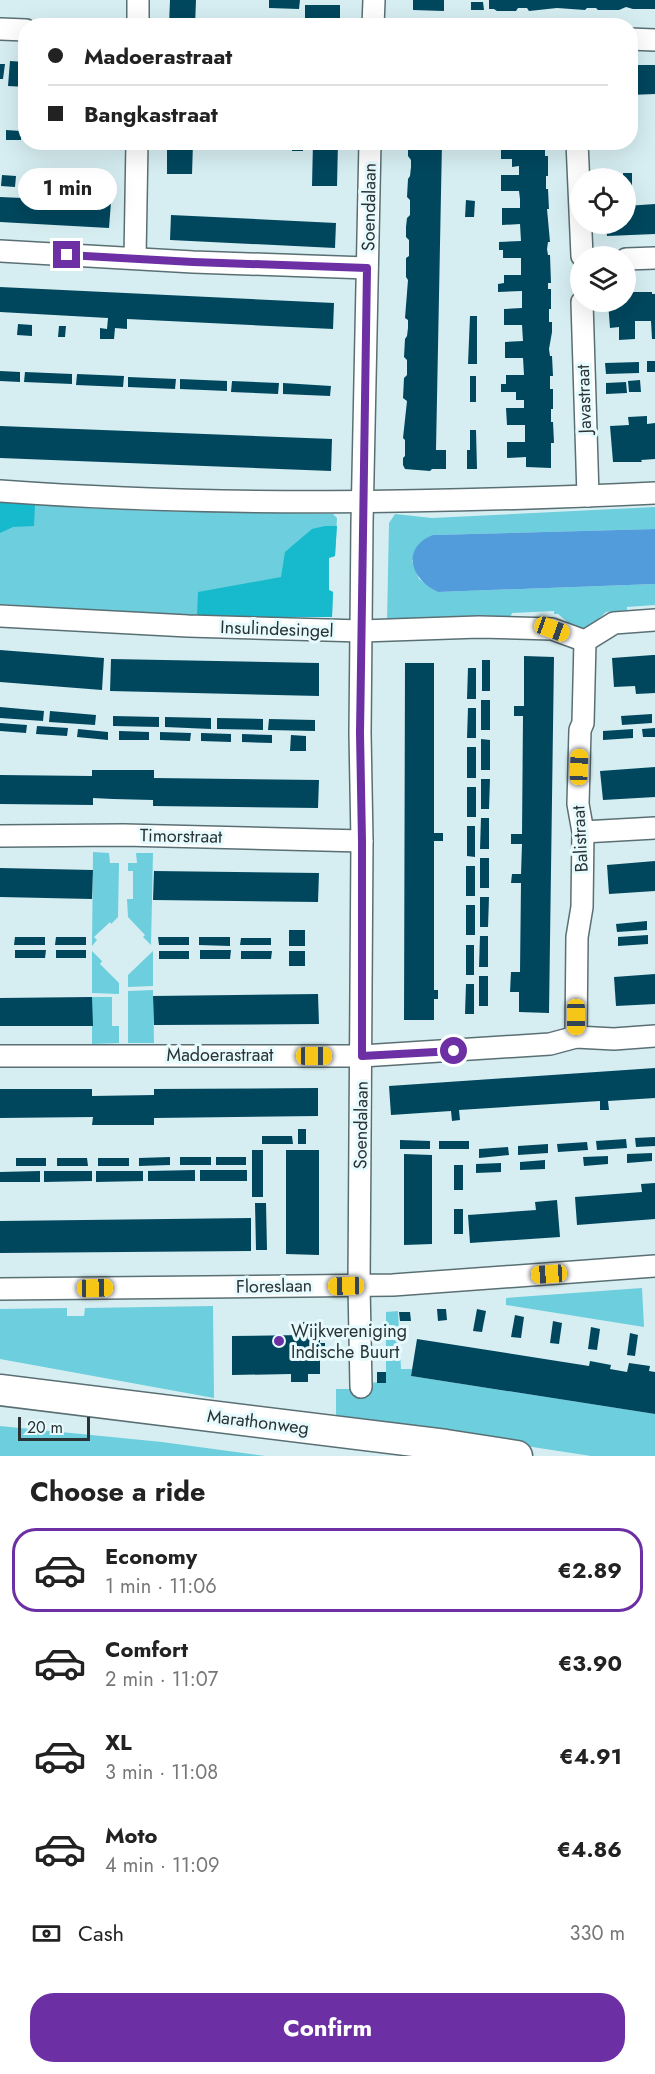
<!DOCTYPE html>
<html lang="en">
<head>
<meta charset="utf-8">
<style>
  :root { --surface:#fff; --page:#f6f6f6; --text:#222; --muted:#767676; --line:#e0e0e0; --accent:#6d2fa4 }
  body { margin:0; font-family:Jost,sans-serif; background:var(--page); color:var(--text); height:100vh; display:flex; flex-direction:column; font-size:22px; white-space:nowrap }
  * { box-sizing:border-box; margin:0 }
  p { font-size:20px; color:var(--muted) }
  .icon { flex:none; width:33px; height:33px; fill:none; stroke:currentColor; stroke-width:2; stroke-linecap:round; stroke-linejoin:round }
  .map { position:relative; height:1456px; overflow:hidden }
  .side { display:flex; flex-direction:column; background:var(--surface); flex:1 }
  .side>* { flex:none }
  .guide { position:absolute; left:18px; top:18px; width:620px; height:132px; border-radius:24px; box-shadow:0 6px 24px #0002; display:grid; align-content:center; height:132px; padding:0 30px; background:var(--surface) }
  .buttons { position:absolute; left:570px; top:168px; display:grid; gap:12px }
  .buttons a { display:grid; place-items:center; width:66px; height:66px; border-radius:50%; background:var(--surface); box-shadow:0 6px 24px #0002; font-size:30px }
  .scale { position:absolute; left:18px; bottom:15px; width:72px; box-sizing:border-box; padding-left:6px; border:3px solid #293234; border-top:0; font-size:16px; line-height:21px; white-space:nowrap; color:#293234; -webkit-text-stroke:4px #e7fafd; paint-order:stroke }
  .end { position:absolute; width:27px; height:27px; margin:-14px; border:8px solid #6d2fa4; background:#fff; box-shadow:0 0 0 3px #fff }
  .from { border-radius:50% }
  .bubble { position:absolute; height:42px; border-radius:21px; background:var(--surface); box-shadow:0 6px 24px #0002; font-size:20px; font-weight:700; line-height:42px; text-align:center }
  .car { position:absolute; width:18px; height:36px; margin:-18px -9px; border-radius:8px; box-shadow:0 0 4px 2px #0007; background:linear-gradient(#f5c518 24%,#345 0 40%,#f5c518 0 76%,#345 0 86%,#f5c518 0) }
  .guide b { display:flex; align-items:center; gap:21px; height:57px; font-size:22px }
  .guide b+b { border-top:2px solid var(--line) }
  .guide i { width:15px; height:15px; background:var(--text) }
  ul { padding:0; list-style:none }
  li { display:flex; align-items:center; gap:18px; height:84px; margin:0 12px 9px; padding:0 18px; border:3px solid transparent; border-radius:24px }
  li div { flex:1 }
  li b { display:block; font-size:22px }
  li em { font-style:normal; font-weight:700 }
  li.on { border-color:var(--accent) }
  li>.icon { width:54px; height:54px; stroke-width:1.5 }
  h2 { padding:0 30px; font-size:27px; line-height:72px }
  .pay { display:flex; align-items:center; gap:15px; height:66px; padding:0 30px; font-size:22px }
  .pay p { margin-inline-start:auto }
  .primary-button { display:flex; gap:12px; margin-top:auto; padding:12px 30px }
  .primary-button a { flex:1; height:69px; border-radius:24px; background:var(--accent); color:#fff; font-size:24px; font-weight:700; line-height:69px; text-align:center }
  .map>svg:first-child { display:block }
  .green { fill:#6dcedd }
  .forest { fill:#17b9cd }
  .water { fill:#529cdc }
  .building { fill:#00475e }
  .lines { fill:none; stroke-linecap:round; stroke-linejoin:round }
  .street-casing { stroke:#5a6f73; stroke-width:24 }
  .secondary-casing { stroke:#5a6f73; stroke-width:33 }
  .street { stroke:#fff; stroke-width:21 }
  .secondary { stroke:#fff; stroke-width:30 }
  .route { stroke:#6d2fa4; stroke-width:8 }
  .poi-dot { fill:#6d2fa4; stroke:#e7fafd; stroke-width:2 }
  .labels { text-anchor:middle; stroke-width:6; stroke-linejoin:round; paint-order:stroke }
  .street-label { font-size:18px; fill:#293234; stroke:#e7fafd }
  .poi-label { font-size:18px; fill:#293234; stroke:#e7fafd; text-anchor:start }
</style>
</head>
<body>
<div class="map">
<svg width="655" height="1456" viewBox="0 0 655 1456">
  <rect width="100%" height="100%" fill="#d6eef2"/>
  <!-- green -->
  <g class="green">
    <path d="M0,501c110,12 222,11 333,13l4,4 -2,38 -6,2v32l4,2 -1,25h-135l-197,-13z"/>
    <polygon points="655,507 655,529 433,535 412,561 419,579 438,592 655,584 655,605 627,607 627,610 606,612 589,628 576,629 558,614 554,614 554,611 512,613 511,616 387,621 389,523 395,514 432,518"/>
    <polygon points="93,852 109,853 110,863 119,863 118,917 111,924 110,922 94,937 97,940 92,946"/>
    <polygon points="136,853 153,853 151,945 143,937 145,935 128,917 127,899 133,899 133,871 128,871 128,863 137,863"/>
    <polygon points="92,951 102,961 100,964 119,983 119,994 92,993"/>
    <polygon points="153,951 153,986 128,987 128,975"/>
    <polygon points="153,990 154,1043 128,1043 128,991"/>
    <polygon points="92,997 112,997 112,1026 119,1026 119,1043 92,1044"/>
    <polygon points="642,1288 644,1327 506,1305 506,1298"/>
    <polygon points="213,1306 214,1398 0,1359 0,1309 67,1308 67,1316 84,1316 85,1308"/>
    <polygon points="398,1311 401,1369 412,1369 411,1376 655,1414 655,1456 591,1456 336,1417 336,1389 364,1389 364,1383 386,1382 386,1312"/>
    <polygon points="0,1426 162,1442 265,1456 0,1456"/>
  </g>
  <!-- forest -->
  <g class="forest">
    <polygon points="0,501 35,504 34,526 13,527 0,533"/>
    <polygon points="325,526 337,526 335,556 329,558 329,590 333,592 332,617 197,617 198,592 281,577 285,552 312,529"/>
  </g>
  <!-- water -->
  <path class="water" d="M655,529v55l-217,8c-27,-12 -38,-44 -5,-57z"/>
  <!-- building -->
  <g class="building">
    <polygon points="170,0 196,0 195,26 169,26"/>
    <polygon points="269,0 300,0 299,9 269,8"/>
    <polygon points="413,0 444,0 444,11 413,10"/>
    <polygon points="489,0 655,0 655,9 633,9 626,7 619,10 598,10 596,8 587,8 585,10 557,8 529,11 527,8 518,8 516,11 497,11 494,9 489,9"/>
    <polygon points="471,2 483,2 484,10 471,10"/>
    <rect x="305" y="5" width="35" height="21"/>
    <polygon points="10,61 26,62 26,87 8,86"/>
    <polygon points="0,64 5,64 3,79 0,79"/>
    <polygon points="630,65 655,65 655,94 630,95"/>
    <polygon points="6,130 21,131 21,140 6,140"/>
    <polygon points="167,142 193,142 192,174 167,174"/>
    <polygon points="313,142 338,142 337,186 312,186"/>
    <polygon points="408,142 442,142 436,450 446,450 446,469 432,469 430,471 405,469 403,465 403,458 405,456 405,440 403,438 407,401 403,398 404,378 407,375 407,360 404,357 405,339 407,336 408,328 408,320 405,318 408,280 406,277 406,258 409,256 409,240 406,237 406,227 407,218 410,215 410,200 407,197 408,179 410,176 411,167 411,160 408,156"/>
    <polygon points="501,142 545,142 545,156 548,156 548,176 546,176 546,189 548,189 549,209 547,209 550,242 548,242 547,249 548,255 550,255 551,283 548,283 548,289 551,289 551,309 549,309 549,322 552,322 552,332 549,349 550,356 552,356 553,376 550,376 550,389 553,389 553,409 551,409 551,422 553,422 554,443 551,443 551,468 526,467 526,457 507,458 507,442 525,442 525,425 507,425 506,408 524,408 524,400 516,400 516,392 501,392 501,384 506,384 506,375 524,375 523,358 505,358 505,342 523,341 522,325 504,325 504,309 522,308 522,291 498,292 498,284 504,283 504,275 521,275 521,258 503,258 503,250 499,250 499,242 521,241 520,224 502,225 502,208 520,208 520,199 519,191 501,191 501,175 519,175 519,166 512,167 512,159 501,159"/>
    <rect x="292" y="144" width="11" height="7"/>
    <polygon points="623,173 632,173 632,195 626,195 626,178 623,178"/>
    <polygon points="2,175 16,176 15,187 1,186"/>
    <polygon points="50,178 57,178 56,189 49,189"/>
    <polygon points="0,197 111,202 109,228 0,222"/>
    <polygon points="466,200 475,201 474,217 465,217"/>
    <polygon points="655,204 655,234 607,236 606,224 626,224 626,206"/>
    <polygon points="171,215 336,223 335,248 170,240"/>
    <polygon points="0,287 334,303 333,329 127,319 127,329 115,328 114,339 100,339 100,328 107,329 108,318 0,312"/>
    <polygon points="632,292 652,292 652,294 655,294 655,339 652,339 651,321 635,321 635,339 619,340 619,327 610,328 608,302 626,302 626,295 632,295"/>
    <polygon points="470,316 477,316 477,364 468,364"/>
    <polygon points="18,324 32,325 32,336 17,335"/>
    <polygon points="59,326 66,326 65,337 58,337"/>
    <rect x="647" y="361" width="8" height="11"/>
    <polygon points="639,362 639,373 606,374 605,363"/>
    <polygon points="0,371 20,372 20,382 0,381"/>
    <polygon points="25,372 72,374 72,384 24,382"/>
    <polygon points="77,374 124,376 123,387 76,385"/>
    <rect x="470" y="376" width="6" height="26"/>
    <polygon points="128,377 176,379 175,389 128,387"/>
    <polygon points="180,379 227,381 227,391 180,389"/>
    <polygon points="640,380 641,392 629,392 628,381"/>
    <polygon points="232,381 279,383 278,394 231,392"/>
    <polygon points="626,382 627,393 606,394 606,383"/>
    <polygon points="283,383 331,386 330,396 283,394"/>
    <polygon points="647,416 647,424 655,423 655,459 641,460 642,462 613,462 610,426 629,425 628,417"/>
    <polygon points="0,426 332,439 331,471 0,458"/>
    <polygon points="470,430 476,430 477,469 467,469 467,450 470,450"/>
    <polygon points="0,650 104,658 102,690 0,682"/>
    <polygon points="653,655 655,655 655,693 636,694 635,686 614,687 612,658"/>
    <polygon points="524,656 554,657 549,1013 519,1012 519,992 510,992 511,972 520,972 521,883 511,883 512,874 521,874 522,844 511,844 511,834 522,834 523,716 514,716 514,706 524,706"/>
    <polygon points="111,659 319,663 319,696 110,691"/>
    <rect x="482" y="660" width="8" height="31"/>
    <polygon points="405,663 434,663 434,833 443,833 443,841 434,841 434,990 438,990 438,999 434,999 434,1020 404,1020"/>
    <polygon points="468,668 476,668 476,699 467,699"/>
    <rect x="481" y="700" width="9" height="30"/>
    <polygon points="0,707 44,711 43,721 0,718"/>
    <polygon points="468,708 476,708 476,738 467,738"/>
    <polygon points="50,711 96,715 95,725 49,722"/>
    <polygon points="652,714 652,723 622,725 621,716"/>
    <polygon points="113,716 159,717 159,727 113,726"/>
    <polygon points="165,717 211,718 211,729 165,727"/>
    <polygon points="217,718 263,719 263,730 217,729"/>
    <polygon points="269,719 315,720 315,731 268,730"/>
    <polygon points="0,723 27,725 26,733 0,731"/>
    <polygon points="37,726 68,728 67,736 36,734"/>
    <polygon points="655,728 655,737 643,737 642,729"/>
    <polygon points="78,729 108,732 108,740 77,737"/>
    <polygon points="633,729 633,738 603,740 603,731"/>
    <polygon points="119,731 149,732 149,740 119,740"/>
    <polygon points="160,732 191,733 190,741 160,740"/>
    <polygon points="201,733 231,734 231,742 201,741"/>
    <polygon points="242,734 272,735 272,743 242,742"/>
    <polygon points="291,735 306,736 306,751 290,751"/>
    <polygon points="481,739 490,740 490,770 481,770"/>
    <rect x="467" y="747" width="9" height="31"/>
    <polygon points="655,767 655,797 603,800 600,771"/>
    <polygon points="92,770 154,770 154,778 319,780 318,808 153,806 153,800 113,799 93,798 93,805 0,804 0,775 92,776"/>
    <polygon points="481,779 490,779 489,809 481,809"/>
    <rect x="467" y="787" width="9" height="30"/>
    <polygon points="481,818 489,818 489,849 480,849"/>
    <polygon points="467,826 475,826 475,857 467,856"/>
    <rect x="480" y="858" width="9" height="30"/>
    <polygon points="655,861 655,891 609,894 607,865"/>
    <rect x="466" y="866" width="9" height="30"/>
    <polygon points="0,868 93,870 92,899 0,897"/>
    <polygon points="154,871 319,873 318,902 153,900"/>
    <polygon points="480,897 489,897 488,927 480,927"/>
    <rect x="466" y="905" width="9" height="30"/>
    <polygon points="647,921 647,930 617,932 616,924"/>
    <rect x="289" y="930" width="16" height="16"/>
    <polygon points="648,935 648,944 618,946 618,937"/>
    <polygon points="480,936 488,936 488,967 479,967"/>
    <polygon points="15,937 45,937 45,945 14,945"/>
    <polygon points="56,937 86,937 86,945 55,945"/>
    <polygon points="158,937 189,937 189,945 159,945"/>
    <polygon points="199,937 230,937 230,946 199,945"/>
    <polygon points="241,938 271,938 271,945 240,945"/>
    <rect x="466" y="945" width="8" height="30"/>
    <polygon points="15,950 46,950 45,958 15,958"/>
    <rect x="56" y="950" width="30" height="8"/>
    <polygon points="200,950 231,950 230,959 200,959"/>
    <rect x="159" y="951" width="30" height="8"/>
    <polygon points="241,951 272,951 271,959 241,959"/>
    <rect x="289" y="951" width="16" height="15"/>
    <polygon points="655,974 655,1004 616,1006 614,977"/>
    <rect x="479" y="976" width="9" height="30"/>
    <polygon points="466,984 474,984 474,1014 465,1014"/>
    <polygon points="318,994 319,1024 154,1025 153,996"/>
    <polygon points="92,997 93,1026 0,1026 0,998"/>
    <polygon points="655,1068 655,1098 608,1101 609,1110 600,1110 600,1101 459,1110 460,1120 452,1121 451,1111 391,1115 389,1086"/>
    <polygon points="318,1088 318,1116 154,1118 154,1125 92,1125 93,1117 0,1118 0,1089 92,1089 92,1096 154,1095 154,1089"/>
    <rect x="298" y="1129" width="8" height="15"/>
    <polygon points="262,1136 292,1136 293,1144 262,1144"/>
    <polygon points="655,1137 655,1146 636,1147 635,1138"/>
    <polygon points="626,1139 627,1148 597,1150 596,1141"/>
    <polygon points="400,1140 430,1141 430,1149 400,1149"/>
    <rect x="439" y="1141" width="30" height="8"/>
    <polygon points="587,1142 588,1150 558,1152 557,1144"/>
    <polygon points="548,1144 548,1153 518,1155 518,1146"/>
    <polygon points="508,1147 509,1155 479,1158 479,1149"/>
    <rect x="252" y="1150" width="11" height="47"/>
    <polygon points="286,1150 319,1150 319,1255 286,1254"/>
    <polygon points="652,1153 652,1161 627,1163 627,1154"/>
    <polygon points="404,1154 432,1155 432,1244 404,1245"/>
    <polygon points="608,1156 608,1164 584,1166 583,1157"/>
    <polygon points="170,1157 170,1165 139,1166 139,1158"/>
    <rect x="180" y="1157" width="31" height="8"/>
    <rect x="216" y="1157" width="30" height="8"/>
    <rect x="16" y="1158" width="30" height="8"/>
    <polygon points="57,1158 87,1158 88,1166 57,1166"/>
    <rect x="98" y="1158" width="31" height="8"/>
    <polygon points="545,1160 545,1169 520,1170 520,1162"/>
    <polygon points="501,1163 501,1172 476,1173 476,1164"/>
    <rect x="454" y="1165" width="9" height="25"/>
    <polygon points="195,1170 195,1181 148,1181 148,1171"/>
    <rect x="200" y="1170" width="47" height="11"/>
    <polygon points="40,1171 40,1182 0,1182 0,1172"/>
    <polygon points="44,1171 92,1171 92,1181 44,1182"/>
    <polygon points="96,1171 143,1171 143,1181 96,1182"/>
    <polygon points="655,1183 655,1219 577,1225 575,1197 642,1192 641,1184"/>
    <polygon points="557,1200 560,1237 470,1243 468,1215 536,1210 535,1202"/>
    <polygon points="255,1203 266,1203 267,1250 256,1250"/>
    <rect x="454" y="1209" width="9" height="25"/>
    <polygon points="251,1218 251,1251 0,1253 0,1221"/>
    <polygon points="437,1309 446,1309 447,1320 438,1321"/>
    <polygon points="477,1309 486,1311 482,1332 473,1331"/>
    <polygon points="399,1312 410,1312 411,1321 400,1321"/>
    <polygon points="515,1315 524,1317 521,1338 511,1337"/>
    <polygon points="553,1321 562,1323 559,1344 550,1343"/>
    <polygon points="303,1322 320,1322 320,1343 325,1343 325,1352 320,1352 320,1374 308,1374 308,1382 291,1382 291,1374 232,1375 232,1336 303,1335"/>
    <polygon points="591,1327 600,1329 597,1350 588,1349"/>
    <polygon points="630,1333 638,1335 635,1356 627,1355"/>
    <polygon points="417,1339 589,1366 590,1361 611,1365 610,1369 627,1372 629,1363 650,1366 649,1371 655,1372 655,1414 411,1376"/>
    <rect x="377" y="1372" width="9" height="11"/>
  </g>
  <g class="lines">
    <defs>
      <g id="street">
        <polyline points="138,26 138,0"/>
        <polyline points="373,26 374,0"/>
        <polyline points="0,29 26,30"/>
        <polyline points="630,39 655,40"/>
        <polyline points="577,142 582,256"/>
        <polyline points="0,251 193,262 367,268"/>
        <polyline points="135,258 137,142"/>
        <polyline points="626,259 655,258"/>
        <polyline points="582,302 588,496"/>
        <path d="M0,491c218,16 436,12 655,2"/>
        <polyline points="0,616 188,626 362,631 479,627 552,629 585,641 614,623 655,620"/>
        <polyline points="583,832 655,828"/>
        <polyline points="0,836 124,835 362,841"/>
        <polyline points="576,1037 577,937 582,907 583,832 578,804 580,730 583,723 585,641"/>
        <polyline points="0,1056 362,1056 550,1044 576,1037 614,1039 655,1036"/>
        <polyline points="0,1289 393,1285 655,1266"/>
        <polyline points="361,1387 359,1285 362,841 360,733 362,523 370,142"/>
      </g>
      <polyline id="secondary" points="0,1390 446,1445 517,1456"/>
    </defs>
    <!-- street casing -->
    <use href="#street" class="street-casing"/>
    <!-- secondary casing -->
    <use href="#secondary" class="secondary-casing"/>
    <!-- street -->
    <use href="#street" class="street"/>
    <!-- secondary -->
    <use href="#secondary" class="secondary"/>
  </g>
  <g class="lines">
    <!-- route -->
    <polyline class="route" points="67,255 193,262 367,268 360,733 362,841 362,1056 454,1051"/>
  </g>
  <!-- markers -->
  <circle class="poi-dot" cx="279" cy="1341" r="6"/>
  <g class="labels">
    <!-- street labels -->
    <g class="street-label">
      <text transform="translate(369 207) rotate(-89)" y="6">Soendalaan</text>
      <text transform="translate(584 399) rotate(-92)" y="6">Javastraat</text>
      <text transform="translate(277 629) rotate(2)" y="6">Insulindesingel</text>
      <text transform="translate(181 836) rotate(1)" y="6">Timorstraat</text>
      <text transform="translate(580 839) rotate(-93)" y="6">Balistraat</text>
      <text x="220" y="1061">Madoerastraat</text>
      <text transform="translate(361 1125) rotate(-89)" y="6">Soendalaan</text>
      <text transform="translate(274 1286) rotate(-1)" y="6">Floreslaan</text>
      <text transform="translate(258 1422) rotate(7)" y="6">Marathonweg</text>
    </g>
    <!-- poi labels -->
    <g class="poi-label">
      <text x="291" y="1337">Wijkvereniging<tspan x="291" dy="21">Indische Buurt</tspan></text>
    </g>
  </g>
</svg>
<div class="buttons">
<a><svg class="icon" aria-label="locate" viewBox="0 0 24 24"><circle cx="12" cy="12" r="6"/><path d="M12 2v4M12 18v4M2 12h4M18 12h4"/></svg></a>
<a><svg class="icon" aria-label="layers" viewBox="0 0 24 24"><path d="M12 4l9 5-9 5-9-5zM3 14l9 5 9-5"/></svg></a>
</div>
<div class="scale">20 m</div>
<i class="end from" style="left:454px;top:1051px"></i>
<i class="end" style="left:67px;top:255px"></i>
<div class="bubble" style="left:18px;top:168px;width:99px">1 min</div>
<i class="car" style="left:552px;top:629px;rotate:110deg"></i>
<i class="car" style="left:579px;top:767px;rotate:2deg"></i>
<i class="car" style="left:576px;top:1017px;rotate:180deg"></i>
<i class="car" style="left:314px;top:1056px;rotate:90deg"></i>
<i class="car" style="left:549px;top:1274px;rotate:266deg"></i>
<i class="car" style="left:346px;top:1286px;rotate:269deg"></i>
<i class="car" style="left:95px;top:1288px;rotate:89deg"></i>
<div class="guide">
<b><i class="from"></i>Madoerastraat</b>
<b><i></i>Bangkastraat</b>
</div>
</div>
<section class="side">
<h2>Choose a ride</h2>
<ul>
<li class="on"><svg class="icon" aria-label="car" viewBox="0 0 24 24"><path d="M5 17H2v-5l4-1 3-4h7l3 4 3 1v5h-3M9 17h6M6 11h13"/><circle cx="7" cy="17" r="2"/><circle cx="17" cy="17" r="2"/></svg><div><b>Economy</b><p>1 min · 11:06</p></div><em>€2.89</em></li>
<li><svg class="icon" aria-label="car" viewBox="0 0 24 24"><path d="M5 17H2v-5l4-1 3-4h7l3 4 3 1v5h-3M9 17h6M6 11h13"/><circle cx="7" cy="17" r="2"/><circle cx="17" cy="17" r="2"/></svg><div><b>Comfort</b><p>2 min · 11:07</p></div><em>€3.90</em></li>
<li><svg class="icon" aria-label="car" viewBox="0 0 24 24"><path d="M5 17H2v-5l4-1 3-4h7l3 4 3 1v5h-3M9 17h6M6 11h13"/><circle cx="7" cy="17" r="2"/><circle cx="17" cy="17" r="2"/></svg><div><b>XL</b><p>3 min · 11:08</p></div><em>€4.91</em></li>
<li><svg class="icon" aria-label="car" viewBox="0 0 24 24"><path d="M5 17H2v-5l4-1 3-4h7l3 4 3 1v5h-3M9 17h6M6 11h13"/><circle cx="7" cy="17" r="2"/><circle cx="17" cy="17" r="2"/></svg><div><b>Moto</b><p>4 min · 11:09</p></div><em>€4.86</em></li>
</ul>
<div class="pay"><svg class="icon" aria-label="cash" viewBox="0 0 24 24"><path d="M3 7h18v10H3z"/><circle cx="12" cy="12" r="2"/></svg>Cash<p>330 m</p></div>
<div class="primary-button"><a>Confirm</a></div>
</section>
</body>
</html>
